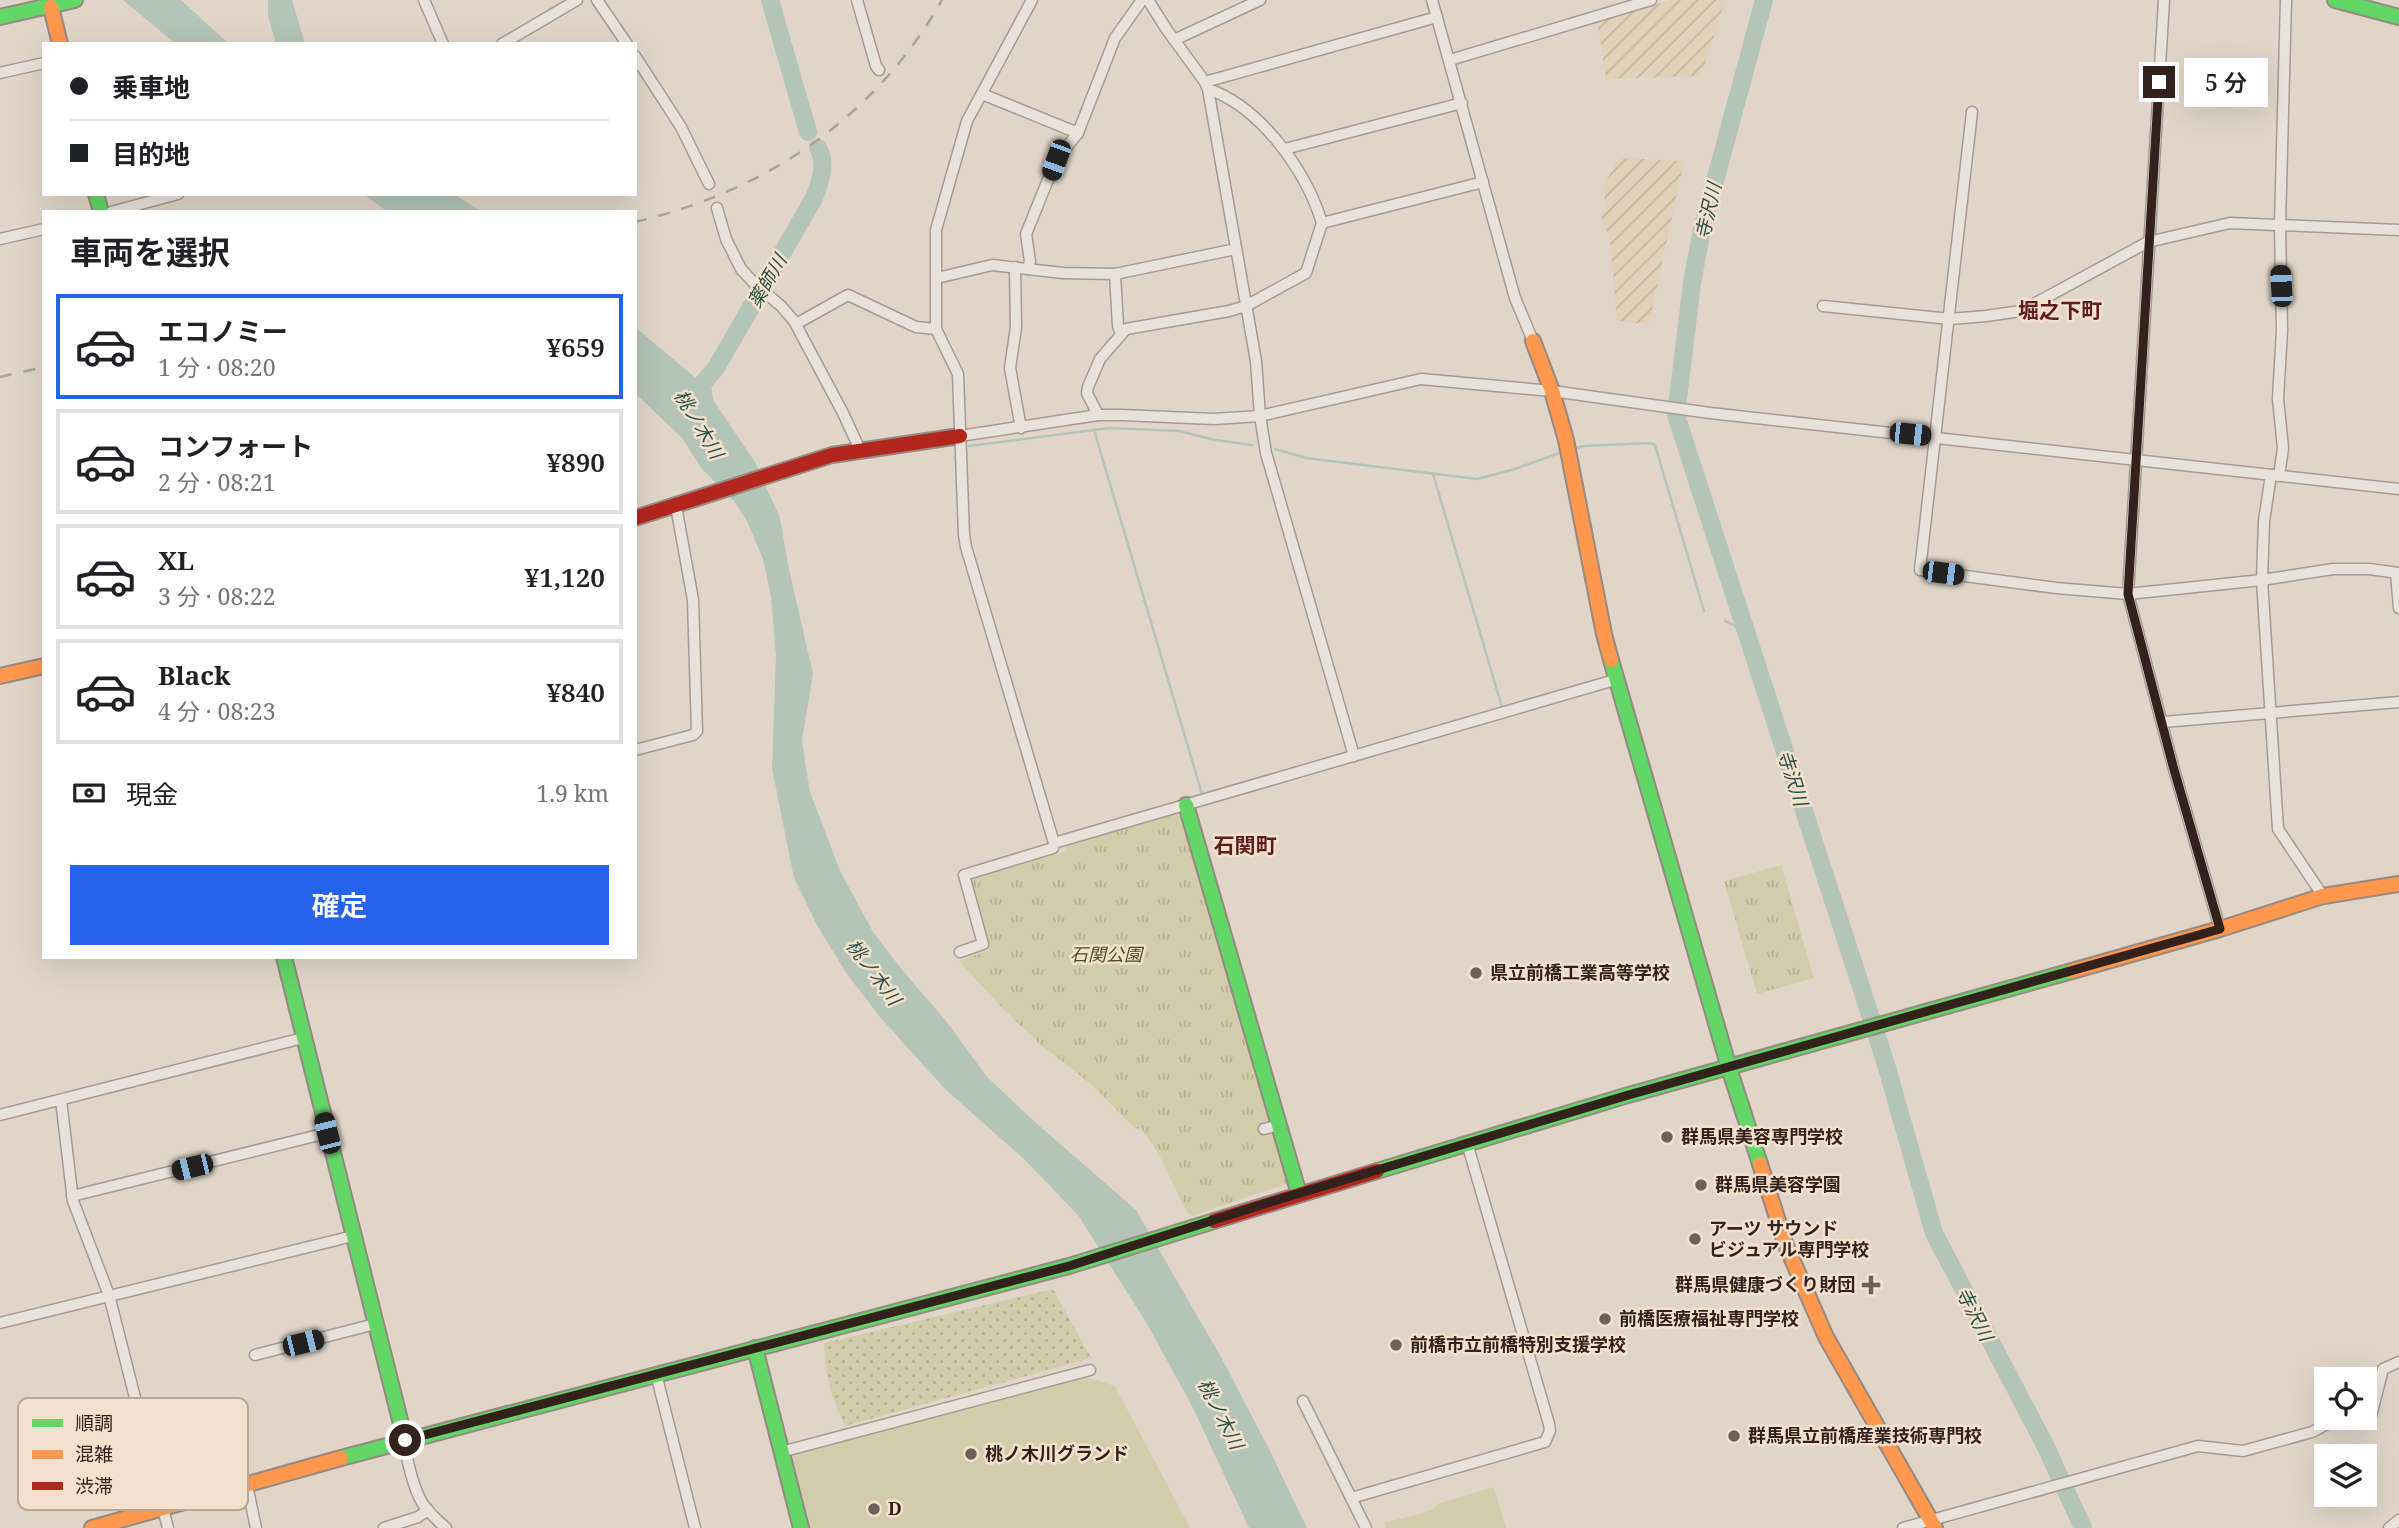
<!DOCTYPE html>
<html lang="ja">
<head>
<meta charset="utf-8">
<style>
  :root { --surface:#fff; --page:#f2f2f2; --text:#202124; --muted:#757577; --line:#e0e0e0; --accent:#2563eb }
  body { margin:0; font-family:"Noto Serif","Noto Sans JP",serif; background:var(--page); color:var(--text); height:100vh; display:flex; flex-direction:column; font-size:26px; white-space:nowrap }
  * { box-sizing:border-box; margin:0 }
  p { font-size:23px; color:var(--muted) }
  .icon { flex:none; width:38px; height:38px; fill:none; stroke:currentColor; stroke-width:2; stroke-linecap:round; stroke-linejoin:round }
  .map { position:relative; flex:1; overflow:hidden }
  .panel { position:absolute; left:42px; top:210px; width:595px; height:749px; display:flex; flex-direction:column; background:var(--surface); border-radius:0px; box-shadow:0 7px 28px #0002 }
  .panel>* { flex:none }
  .top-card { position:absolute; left:42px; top:42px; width:595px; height:154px; border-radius:0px; box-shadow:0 7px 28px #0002; display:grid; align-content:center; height:154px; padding:0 28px; background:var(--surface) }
  .tools { position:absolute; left:2314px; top:1367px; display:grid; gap:14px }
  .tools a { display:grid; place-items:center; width:63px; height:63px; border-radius:0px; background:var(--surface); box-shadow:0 7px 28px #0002; font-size:35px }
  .end { position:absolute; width:32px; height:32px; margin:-16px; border:9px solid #33221c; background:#fff; box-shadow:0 0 0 4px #fff }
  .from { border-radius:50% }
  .bubble { position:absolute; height:49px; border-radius:0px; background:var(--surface); box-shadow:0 7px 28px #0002; font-size:23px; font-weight:600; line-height:49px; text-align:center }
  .car { position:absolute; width:21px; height:42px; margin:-21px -10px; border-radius:9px; box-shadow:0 0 5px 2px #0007; background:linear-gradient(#222 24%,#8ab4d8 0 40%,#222 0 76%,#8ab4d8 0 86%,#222 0) }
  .top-card b { display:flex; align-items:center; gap:24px; height:66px; font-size:26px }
  .top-card b+b { border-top:2px solid var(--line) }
  .top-card i { width:18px; height:18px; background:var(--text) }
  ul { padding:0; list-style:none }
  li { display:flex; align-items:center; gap:21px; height:105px; margin:0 14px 10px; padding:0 14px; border:4px solid var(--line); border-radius:0px }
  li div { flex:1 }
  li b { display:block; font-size:26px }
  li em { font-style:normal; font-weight:600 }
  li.active { border-color:var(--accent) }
  li>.icon { width:63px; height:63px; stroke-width:1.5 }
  h2 { padding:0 28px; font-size:32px; line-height:84px }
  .pay { display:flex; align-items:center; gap:18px; height:77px; padding:0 28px; font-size:26px }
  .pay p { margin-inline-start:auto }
  .cta { display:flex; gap:14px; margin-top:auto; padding:14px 28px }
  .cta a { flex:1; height:80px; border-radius:0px; background:var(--accent); color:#fff; font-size:28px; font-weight:600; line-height:80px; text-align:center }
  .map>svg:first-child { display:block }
  .farmland { fill:url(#farmland-furrows) }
  .grass { fill:url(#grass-dots) }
  .park { fill:url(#park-tufts) }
  .garden { fill:#d3ccab }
  .water { fill:#b4c4b6 }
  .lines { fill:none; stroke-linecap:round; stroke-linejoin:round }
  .stream { stroke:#b4c4b6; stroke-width:2.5 }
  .river { stroke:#b4c4b6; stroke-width:18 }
  .street-casing { stroke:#a59b92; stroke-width:13 }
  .fast-casing { stroke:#958a82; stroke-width:18 }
  .slow-casing { stroke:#958a82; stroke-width:18 }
  .jam-casing { stroke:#958a82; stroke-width:18 }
  .street { stroke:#e9e2da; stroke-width:10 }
  .fast { stroke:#63d668; stroke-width:14 }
  .slow { stroke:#ff974d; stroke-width:14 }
  .jam { stroke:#b3261e; stroke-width:14 }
  .rail { stroke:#a9a19b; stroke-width:2.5; stroke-dasharray:12 12; stroke-linecap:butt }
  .route { stroke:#33221c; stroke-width:9 }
  .poi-dot { fill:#706158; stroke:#f3e0cd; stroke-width:2.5 }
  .labels { text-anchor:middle; stroke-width:5; stroke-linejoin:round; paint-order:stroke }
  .park-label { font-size:18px; font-style:italic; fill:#4c4e23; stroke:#f3e0cd }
  .poi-label { font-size:18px; font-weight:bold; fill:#33221c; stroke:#f3e0cd; text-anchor:start }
  .water-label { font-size:19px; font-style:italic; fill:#2b5248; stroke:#f3e0cd }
  .quarter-label { font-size:21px; font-weight:bold; fill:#5e1d1d; stroke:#f3e0cd }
  .key { fill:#f3e0cd; stroke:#b9a798; stroke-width:2 }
  .key-label { font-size:19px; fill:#33221c }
</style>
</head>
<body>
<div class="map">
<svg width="2399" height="1528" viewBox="0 0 2399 1528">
  <defs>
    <pattern id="farmland-furrows" width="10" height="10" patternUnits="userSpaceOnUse" patternTransform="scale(1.75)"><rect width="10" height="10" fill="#e1d1b9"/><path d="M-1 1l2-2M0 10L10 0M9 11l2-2" fill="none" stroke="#c2b39e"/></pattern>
    <pattern id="grass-dots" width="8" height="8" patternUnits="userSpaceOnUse" patternTransform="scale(1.75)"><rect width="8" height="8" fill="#d3ccab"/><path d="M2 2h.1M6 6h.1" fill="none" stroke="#b6af93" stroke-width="1.8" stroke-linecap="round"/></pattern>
    <pattern id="park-tufts" width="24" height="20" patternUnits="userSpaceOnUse" patternTransform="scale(1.75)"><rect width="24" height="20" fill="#d3ccab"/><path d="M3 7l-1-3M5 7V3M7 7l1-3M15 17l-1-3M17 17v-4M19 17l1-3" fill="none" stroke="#b6af93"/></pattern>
  </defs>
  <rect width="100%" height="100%" fill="#e0d5c8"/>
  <!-- farmland -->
  <g class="farmland">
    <polygon points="1671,0 1725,0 1701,76 1606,79 1598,27 1601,20"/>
    <polygon points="1621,158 1684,161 1649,324 1617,321 1610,239 1600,213 1607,209 1603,188 1616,162"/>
  </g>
  <!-- grass -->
  <path class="grass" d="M1053,1289l38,69 -246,68c-13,-26 -21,-54 -21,-83z"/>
  <!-- park -->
  <g class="park">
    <polygon points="1177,814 1181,817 1289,1183 1192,1216 1187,1212 1158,1153 1141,1128 1135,1129 1092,1085 1041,1045 1002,1008 959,961 989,950 970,882 973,878 1064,852 1067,846"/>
    <polygon points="1781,865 1814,978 1757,994 1724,881"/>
  </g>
  <!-- garden -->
  <g class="garden">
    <polygon points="1079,1375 1115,1386 1190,1528 809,1528 789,1456 792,1451"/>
    <polygon points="1494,1487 1506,1528 1386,1528 1384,1523 1423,1513 1436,1507 1437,1504"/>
  </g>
  <!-- water -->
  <g class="water">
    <polygon points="123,0 181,0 229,44 176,44"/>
    <polygon points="268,0 292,0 305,44 276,44 268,15"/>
    <polygon points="363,194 454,194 482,212 388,212"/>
    <polygon points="635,327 698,380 710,376 713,400 755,462 780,518 788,565 813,674 802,740 806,769 810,792 840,871 873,932 903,971 946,1021 987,1077 1036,1123 1136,1210 1221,1357 1269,1449 1307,1528 1249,1528 1192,1406 1146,1322 1078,1215 1024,1159 945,1089 880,1017 847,974 818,927 794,878 772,768 776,655 771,596 763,559 747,521 734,501 702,469 682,438 635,393"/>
  </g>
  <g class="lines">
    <!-- stream -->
    <g class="stream">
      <polyline points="1094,430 1202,794"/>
      <polyline points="969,446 1109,428 1179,431 1215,440 1252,445"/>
      <polyline points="1275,449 1306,458 1477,479 1515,469 1562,452"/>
      <polyline points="1572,449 1584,446 1651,443 1655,445 1704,611"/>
      <polyline points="1433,474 1502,707"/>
      <polyline points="1725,621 1745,630"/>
    </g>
    <!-- river -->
    <g class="river">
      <polyline points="770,0 808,132"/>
      <polyline points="1764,0 1702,229 1692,283 1676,415 1885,1061 1934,1233 2046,1447 2083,1528"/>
      <path d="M695,392l21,-24 98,-170c6,-14 13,-36 4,-50"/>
    </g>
    <defs>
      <g id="street">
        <polyline points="424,0 443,44"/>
        <polyline points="597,0 627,44"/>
        <polyline points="857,0 876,66 879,70"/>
        <polyline points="1032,0 967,121 936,230 936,329 958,374 964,535 966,547 1054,843"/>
        <polyline points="1148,0 1167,30 1205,82 1208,89 1256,361 1260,416 1266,453 1354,756"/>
        <polyline points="1432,0 1515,298 1533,341"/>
        <polyline points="2164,0 2128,594 2173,766 2220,929"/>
        <polyline points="1174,40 1260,0"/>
        <polyline points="502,44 577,0"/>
        <polyline points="635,56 681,127 709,184"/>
        <polyline points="1450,60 1651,0"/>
        <polyline points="0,73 44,63"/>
        <polyline points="1205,82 1437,17"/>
        <polyline points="982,94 1078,133"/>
        <polyline points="1972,112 1920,570 2056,588 2128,594 2262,580 2333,569 2369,569 2399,573"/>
        <polyline points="1285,149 1462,103"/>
        <polyline points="717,208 726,239 741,269 754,283 781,306 794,321 843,413 860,450"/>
        <polyline points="111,212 178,194"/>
        <polyline points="1322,223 1483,182"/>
        <polyline points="0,239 44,229"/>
        <polyline points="1015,267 1016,327 1010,368 1021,428"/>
        <polyline points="1028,269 1030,261 1026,234 1056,160 1078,133 1115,38 1142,0"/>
        <polyline points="1115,274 1118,326 1121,333"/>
        <polyline points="937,278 992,265 1063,273 1115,274 1236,249"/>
        <polyline points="1823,306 1950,319 1986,316 2021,311 2148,242 2230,223 2399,230"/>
        <polyline points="796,324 848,295 916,327 936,329"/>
        <path d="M1098,415l-11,-22 1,-6 12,-28 26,-30 103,-18 17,-5 60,-33 16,-50c-16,-52 -61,-116 -114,-134"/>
        <polyline points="960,436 1098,415 1122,415 1214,419 1260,416 1421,379 1552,391 1710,413 2399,489"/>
        <polyline points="2271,475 2264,521 2262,580 2278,829 2323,896"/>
        <polyline points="2279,476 2283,448 2278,399 2282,330 2280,224 2286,0"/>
        <polyline points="2396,573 2399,608"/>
        <polyline points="2163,722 2399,702"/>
        <polyline points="635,750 693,735 697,731 693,600 676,506"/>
        <polyline points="960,952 983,944 964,875 1053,848 1054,843 1618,679"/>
        <polyline points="61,1100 73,1201 109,1295 168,1528"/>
        <polyline points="0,1115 303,1038"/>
        <polyline points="1264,1129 1279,1125"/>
        <polyline points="72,1196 327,1133"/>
        <polyline points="0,1323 353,1236"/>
        <polyline points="255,1355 375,1324"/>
        <polyline points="656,1374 695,1528"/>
        <polyline points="1303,1401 1366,1528"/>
        <path d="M405,1440c0,15 9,51 18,64 6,9 15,17 23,24"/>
        <polyline points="781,1452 1090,1370"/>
        <polyline points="247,1485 256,1528"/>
        <polyline points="1351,1498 1545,1442 1550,1431 1549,1424 1467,1143"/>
        <polyline points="384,1528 418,1517 428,1510"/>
        <polyline points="1903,1528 2198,1446 2243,1451 2312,1432 2327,1424 2371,1416 2383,1369 2399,1362"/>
        <polyline points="2389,1528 2399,1520"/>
      </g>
      <g id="fast">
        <polyline points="2335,0 2399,17"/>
        <polyline points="0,17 75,0"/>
        <polyline points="96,194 101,212"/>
        <polyline points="1611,660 1729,1068 1760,1164"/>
        <polyline points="1186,805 1299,1194"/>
        <polyline points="284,957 405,1440"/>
        <polyline points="1377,1171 1625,1096 2072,971"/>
        <polyline points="755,1348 801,1528"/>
        <polyline points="341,1458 1069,1266 1214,1221"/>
      </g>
      <g id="slow">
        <polyline points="51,7 60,44"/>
        <polyline points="1533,341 1552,391 1566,440 1604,634 1611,660"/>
        <polyline points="0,676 44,666"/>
        <polyline points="2072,971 2220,929 2323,896 2399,884"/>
        <polyline points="1760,1164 1785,1243 1826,1337 1935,1528"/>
        <polyline points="92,1528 341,1458"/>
      </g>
      <g id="jam">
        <polyline points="635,518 832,455 960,436"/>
        <polyline points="1214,1221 1377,1171"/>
      </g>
    </defs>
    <!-- street casing -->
    <use href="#street" class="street-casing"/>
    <!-- fast casing -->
    <use href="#fast" class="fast-casing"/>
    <!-- slow casing -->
    <use href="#slow" class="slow-casing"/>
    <!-- jam casing -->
    <use href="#jam" class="jam-casing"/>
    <!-- street -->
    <use href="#street" class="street"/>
    <!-- fast -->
    <use href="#fast" class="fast"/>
    <!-- slow -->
    <use href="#slow" class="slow"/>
    <!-- jam -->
    <use href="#jam" class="jam"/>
    <!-- rail -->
    <g class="rail">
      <path d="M635,222c131,-31 240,-104 307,-222"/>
      <polyline points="0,377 44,367"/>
    </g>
  </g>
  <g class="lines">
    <!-- route -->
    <polyline class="route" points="405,1440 1069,1266 1277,1200 1625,1096 2220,929 2173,766 2128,594 2159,82"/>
  </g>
  <!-- markers -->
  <g class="poi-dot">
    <circle cx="1476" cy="973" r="7"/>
    <circle cx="1667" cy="1137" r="7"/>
    <circle cx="1701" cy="1185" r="7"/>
    <circle cx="1695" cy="1239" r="7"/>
    <path d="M1867.5 1274.5h7v7h7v7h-7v7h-7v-7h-7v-7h7z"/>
    <circle cx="1605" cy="1319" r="7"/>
    <circle cx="1396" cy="1345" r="7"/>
    <circle cx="1734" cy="1436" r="7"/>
    <circle cx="971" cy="1454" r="7"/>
    <circle cx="874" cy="1509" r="7"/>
  </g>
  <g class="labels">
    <!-- park labels -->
    <g class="park-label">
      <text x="1106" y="961">石関公園</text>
    </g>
    <!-- poi labels -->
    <g class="poi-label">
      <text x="1490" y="979">県立前橋工業高等学校</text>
      <text x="1681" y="1143">群馬県美容専門学校</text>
      <text x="1715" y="1191">群馬県美容学園</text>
      <text x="1709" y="1235">アーツ サウンド<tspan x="1709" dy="21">ビジュアル専門学校</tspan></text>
      <text x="1855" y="1291" text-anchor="end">群馬県健康づくり財団</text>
      <text x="1619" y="1325">前橋医療福祉専門学校</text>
      <text x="1410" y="1351">前橋市立前橋特別支援学校</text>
      <text x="1748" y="1442">群馬県立前橋産業技術専門校</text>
      <text x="985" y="1460">桃ノ木川グランド</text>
      <text x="888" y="1515">D</text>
    </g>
    <!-- water labels -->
    <g class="water-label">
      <text transform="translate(1708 211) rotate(-77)" y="7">寺沢川</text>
      <text transform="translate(767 281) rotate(-60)" y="7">薬師川</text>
      <text transform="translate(699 424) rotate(59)" y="7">桃ノ木川</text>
      <text transform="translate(1793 778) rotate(72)" y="7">寺沢川</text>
      <text transform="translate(874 972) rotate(53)" y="7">桃ノ木川</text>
      <text transform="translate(1975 1314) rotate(63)" y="7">寺沢川</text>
      <text transform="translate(1221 1414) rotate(63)" y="7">桃ノ木川</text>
    </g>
    <!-- quarter labels -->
    <g class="quarter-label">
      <text x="2060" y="318">堀之下町</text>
      <text x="1245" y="853">石関町</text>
    </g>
  </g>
  <!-- legend -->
  <rect x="18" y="1398" width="230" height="112" rx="10" class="key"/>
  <rect x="32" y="1419" width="31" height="8" fill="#63d668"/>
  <rect x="32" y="1450" width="31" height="9" fill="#ff974d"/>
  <rect x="32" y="1482" width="31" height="8" fill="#b3261e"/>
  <g class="key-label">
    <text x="75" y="1430">順調</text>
    <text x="75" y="1461">混雑</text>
    <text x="75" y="1493">渋滞</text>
  </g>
</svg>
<div class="tools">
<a><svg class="icon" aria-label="locate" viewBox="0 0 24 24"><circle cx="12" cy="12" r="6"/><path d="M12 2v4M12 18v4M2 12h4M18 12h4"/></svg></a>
<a><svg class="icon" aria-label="layers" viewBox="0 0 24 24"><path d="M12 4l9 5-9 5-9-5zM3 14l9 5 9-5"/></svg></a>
</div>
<i class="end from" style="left:405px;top:1440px"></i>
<i class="end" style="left:2159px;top:82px"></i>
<div class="bubble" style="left:2184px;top:58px;width:84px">5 分</div>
<i class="car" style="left:1056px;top:160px;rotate:200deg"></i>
<i class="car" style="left:2281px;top:286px;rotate:357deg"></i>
<i class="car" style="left:1910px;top:434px;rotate:96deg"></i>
<i class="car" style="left:1943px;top:573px;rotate:97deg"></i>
<i class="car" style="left:327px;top:1133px;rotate:346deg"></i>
<i class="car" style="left:192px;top:1167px;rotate:256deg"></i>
<i class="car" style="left:303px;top:1343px;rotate:76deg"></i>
<div class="top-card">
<b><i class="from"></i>乗車地</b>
<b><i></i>目的地</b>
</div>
<section class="panel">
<h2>車両を選択</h2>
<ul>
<li class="active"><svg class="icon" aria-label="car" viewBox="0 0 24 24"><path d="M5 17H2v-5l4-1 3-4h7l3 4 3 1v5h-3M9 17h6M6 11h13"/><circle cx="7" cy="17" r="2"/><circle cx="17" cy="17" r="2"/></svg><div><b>エコノミー</b><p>1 分 · 08:20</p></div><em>¥659</em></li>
<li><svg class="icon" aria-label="car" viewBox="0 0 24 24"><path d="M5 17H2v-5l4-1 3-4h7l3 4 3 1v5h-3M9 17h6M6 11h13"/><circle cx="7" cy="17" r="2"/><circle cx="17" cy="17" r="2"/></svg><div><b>コンフォート</b><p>2 分 · 08:21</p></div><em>¥890</em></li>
<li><svg class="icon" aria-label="car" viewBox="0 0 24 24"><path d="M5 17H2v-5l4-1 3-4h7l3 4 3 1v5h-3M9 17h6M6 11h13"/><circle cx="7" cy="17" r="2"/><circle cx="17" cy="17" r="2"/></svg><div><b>XL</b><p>3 分 · 08:22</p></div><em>¥1,120</em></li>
<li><svg class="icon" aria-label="car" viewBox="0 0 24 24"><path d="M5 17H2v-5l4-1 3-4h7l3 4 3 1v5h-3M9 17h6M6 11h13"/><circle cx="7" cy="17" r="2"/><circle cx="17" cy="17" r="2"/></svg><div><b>Black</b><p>4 分 · 08:23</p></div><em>¥840</em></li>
</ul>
<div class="pay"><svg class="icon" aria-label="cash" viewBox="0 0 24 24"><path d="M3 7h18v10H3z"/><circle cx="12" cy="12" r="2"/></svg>現金<p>1.9 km</p></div>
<div class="cta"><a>確定</a></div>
</section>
</div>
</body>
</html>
